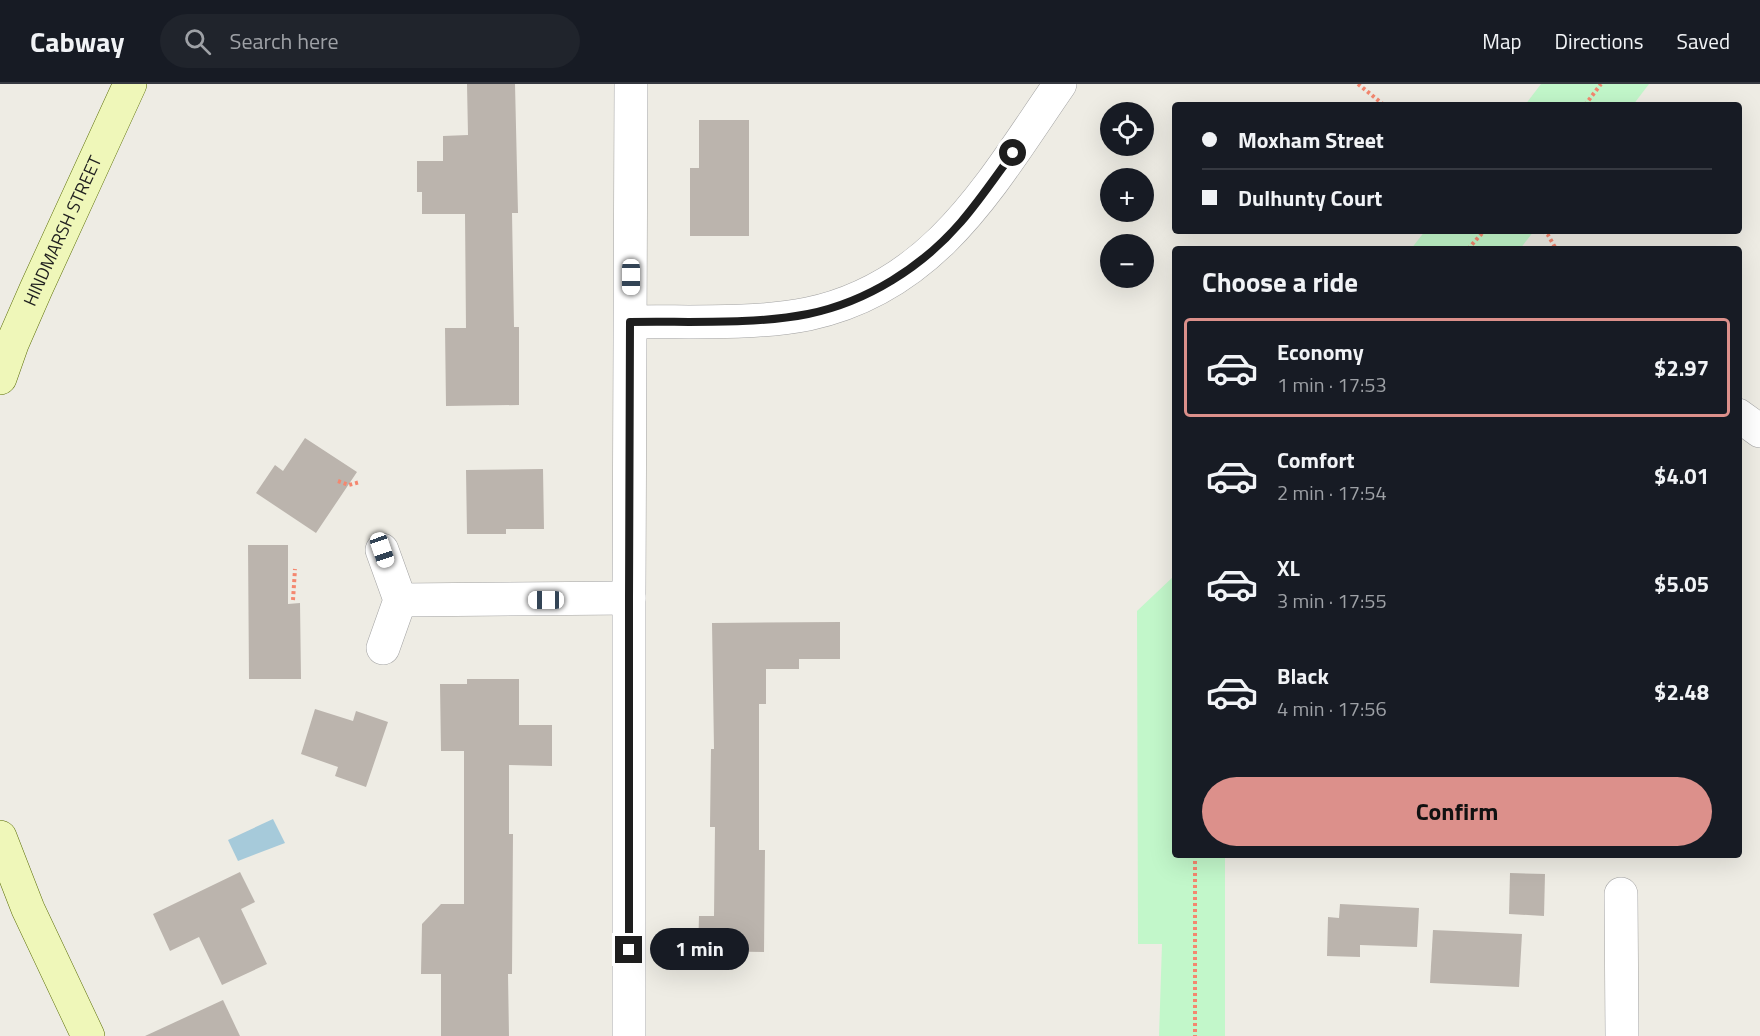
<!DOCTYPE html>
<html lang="en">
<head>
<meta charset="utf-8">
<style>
  :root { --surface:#171b24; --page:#20242c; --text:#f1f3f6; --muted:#9ea1a6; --line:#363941; --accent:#dc908b }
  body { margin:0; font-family:"Titillium Web",sans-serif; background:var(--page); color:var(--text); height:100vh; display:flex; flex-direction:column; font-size:22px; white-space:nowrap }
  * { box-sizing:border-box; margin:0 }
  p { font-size:20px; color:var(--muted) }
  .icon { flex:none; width:33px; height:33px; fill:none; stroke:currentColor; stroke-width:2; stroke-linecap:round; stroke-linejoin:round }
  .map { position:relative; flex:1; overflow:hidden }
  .drawer { position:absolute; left:1172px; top:162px; width:570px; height:612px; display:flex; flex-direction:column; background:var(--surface); border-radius:6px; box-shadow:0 6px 24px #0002 }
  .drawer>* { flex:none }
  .guide { position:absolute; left:1172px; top:18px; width:570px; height:132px; border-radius:6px; box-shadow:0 6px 24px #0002; display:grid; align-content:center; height:132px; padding:0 30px; background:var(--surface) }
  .tools { position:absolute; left:1100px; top:18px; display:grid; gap:12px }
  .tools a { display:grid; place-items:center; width:54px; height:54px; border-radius:50%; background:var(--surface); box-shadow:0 6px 24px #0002; font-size:30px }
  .end { position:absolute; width:27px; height:27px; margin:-14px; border:8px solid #1e1e1e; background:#fff; box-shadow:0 0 0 3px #fff }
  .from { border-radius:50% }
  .bubble { position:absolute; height:42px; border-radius:21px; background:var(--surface); box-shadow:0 6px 24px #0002; font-size:20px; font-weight:700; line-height:42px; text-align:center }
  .car { position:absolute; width:18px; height:36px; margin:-18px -9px; border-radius:8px; box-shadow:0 0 4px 2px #0007; background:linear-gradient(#fff 24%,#345 0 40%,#fff 0 76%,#345 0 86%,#fff 0) }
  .guide b { display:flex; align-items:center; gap:21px; height:57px; font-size:22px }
  .guide b+b { border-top:2px solid var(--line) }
  .guide i { width:15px; height:15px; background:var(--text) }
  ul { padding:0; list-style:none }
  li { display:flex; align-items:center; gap:18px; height:99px; margin:0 12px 9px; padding:0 18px; border:3px solid transparent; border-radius:6px }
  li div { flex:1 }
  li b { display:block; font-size:22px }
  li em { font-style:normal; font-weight:700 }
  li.active { border-color:var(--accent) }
  li>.icon { width:54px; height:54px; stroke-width:1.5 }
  h2 { padding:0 30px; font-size:27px; line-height:72px }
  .button { display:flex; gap:12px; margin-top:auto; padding:12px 30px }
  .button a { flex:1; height:69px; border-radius:36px; background:var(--accent); color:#111; font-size:24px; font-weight:700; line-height:69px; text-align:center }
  header { display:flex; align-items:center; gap:36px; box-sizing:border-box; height:84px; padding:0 30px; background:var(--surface); border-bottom:2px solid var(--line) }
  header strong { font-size:28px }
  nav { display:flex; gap:33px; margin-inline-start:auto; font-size:21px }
  .search { width:420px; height:54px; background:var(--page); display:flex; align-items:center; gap:15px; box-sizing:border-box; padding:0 21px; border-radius:33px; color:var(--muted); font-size:22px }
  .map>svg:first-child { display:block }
  .park { fill:#c2f7ca }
  .water { fill:#a6cada }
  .building { fill:#bbb4ad }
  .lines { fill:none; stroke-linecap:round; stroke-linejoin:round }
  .street-casing { stroke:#a2a2a2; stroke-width:34 }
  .secondary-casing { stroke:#5d7009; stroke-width:34 }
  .path { stroke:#f4876f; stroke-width:4; stroke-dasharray:3 3; stroke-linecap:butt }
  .street { stroke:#fff; stroke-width:33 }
  .secondary { stroke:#eff7b9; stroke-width:33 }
  .route { stroke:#1e1e1e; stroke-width:8 }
  .labels { text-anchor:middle; stroke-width:4.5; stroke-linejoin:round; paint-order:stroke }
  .street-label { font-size:18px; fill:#1e1e1e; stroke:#fff }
</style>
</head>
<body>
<header>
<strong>Cabway</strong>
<div class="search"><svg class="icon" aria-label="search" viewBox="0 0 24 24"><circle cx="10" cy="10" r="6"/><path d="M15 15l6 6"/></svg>Search here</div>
<nav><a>Map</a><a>Directions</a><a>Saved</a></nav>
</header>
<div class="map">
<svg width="1760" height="952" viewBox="0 0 1760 952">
  <rect width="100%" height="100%" fill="#eeece4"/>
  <!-- park -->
  <g class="park">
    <polygon points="1541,0 1649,0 1633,21 1525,21"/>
    <polygon points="1425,147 1534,147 1520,165 1411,165"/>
    <polygon points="1174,492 1174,771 1225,771 1225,952 1159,952 1162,860 1138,860 1137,527"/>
  </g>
  <!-- water -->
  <polygon class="water" points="273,735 285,759 238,777 228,756"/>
  <!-- building -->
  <g class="building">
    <polygon points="467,0 515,0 518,129 512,129 514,243 519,243 519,321 446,322 445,244 466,244 465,130 422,130 422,108 417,108 417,77 443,77 443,52 468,51"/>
    <polygon points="699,36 749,36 749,152 690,152 690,84 699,84"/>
    <polygon points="305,354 357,388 316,449 256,409 275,381 283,387"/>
    <polygon points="543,385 544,445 506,445 506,450 467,450 466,386"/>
    <polygon points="248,461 288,461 288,520 300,519 301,595 249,595"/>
    <polygon points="840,538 840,575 799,575 799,585 766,585 766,620 759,620 759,766 765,766 764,868 698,867 699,832 714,832 715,743 710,743 711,665 714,665 712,539"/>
    <polygon points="467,595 519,595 519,641 552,641 552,682 509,681 509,750 513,750 512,890 508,890 509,952 441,952 441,890 421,890 422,840 441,820 464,820 464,667 441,667 440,600 467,600"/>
    <polygon points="315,625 353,637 356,627 388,638 366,703 335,692 338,683 301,670"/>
    <polygon points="240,788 255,818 241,825 267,880 222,901 199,853 170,867 153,830"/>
    <polygon points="1510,789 1545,790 1544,832 1509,830"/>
    <polygon points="1340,820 1419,824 1417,863 1360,861 1360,873 1327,872 1328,833 1339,834"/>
    <polygon points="1433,846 1522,850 1519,903 1430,899"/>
    <polygon points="223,916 240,952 145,952"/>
  </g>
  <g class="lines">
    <defs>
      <g id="street">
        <path d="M631,238c56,-1 122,3 177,-8 128,-27 184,-132 252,-230"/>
        <polyline points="1738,331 1760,347"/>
        <polyline points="382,466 400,516 383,564"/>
        <polyline points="400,516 629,514"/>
        <polyline points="1621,810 1622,952"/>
        <polyline points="629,952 629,514 631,0"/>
      </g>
      <g id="secondary">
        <path id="s1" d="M0,294l12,-34 24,-55 94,-205"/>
        <polyline points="0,753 28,825 88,952"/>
      </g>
    </defs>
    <!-- street casing -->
    <use href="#street" class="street-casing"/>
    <!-- secondary casing -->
    <use href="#secondary" class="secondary-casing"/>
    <!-- path -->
    <g class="path">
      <polyline points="1358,0 1384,21"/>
      <polyline points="1585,21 1601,0"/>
      <polyline points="1542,147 1548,151 1556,165"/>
      <polyline points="1468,165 1484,147"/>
      <polyline points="338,397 349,401 360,398"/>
      <polyline points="293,516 295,485"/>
      <polyline points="1195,771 1195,952"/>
    </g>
    <!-- street -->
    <use href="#street" class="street"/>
    <!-- secondary -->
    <use href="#secondary" class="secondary"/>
  </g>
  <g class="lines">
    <!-- route -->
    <path class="route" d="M629,866v-352l1,-276c58,-1 122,3 178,-8 59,-12 114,-47 153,-92 19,-22 35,-46 52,-69"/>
  </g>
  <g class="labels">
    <!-- street labels -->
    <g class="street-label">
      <text dy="6" stroke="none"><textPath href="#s1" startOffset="160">HINDMARSH STREET</textPath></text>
    </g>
  </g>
</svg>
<div class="tools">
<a><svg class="icon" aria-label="locate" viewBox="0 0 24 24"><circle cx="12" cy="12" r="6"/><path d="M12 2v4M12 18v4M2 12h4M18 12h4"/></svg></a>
<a>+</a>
<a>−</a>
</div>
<i class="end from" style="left:1013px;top:69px"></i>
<i class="end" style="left:629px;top:866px"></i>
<div class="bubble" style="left:650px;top:844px;width:99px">1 min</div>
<i class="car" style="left:631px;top:193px;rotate:180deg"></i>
<i class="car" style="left:382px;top:466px;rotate:161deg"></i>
<i class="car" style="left:546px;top:516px;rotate:270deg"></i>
<div class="guide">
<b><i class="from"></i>Moxham Street</b>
<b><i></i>Dulhunty Court</b>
</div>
<section class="drawer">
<h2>Choose a ride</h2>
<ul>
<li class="active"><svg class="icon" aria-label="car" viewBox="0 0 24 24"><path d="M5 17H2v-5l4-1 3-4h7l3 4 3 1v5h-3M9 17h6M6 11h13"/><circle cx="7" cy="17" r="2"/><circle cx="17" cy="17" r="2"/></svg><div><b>Economy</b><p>1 min · 17:53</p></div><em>$2.97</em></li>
<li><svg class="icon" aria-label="car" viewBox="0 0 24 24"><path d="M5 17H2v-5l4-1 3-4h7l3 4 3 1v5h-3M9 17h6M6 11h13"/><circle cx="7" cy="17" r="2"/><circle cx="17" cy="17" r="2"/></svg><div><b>Comfort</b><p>2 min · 17:54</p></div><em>$4.01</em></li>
<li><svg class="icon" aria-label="car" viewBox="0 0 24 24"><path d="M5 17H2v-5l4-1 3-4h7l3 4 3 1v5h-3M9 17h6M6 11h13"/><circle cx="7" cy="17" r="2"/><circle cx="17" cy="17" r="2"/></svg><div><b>XL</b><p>3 min · 17:55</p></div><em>$5.05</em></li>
<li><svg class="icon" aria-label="car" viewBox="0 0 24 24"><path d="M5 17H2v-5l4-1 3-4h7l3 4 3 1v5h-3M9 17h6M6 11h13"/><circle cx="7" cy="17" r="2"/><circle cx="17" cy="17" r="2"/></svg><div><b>Black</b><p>4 min · 17:56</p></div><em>$2.48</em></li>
</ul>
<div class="button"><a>Confirm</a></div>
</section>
</div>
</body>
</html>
